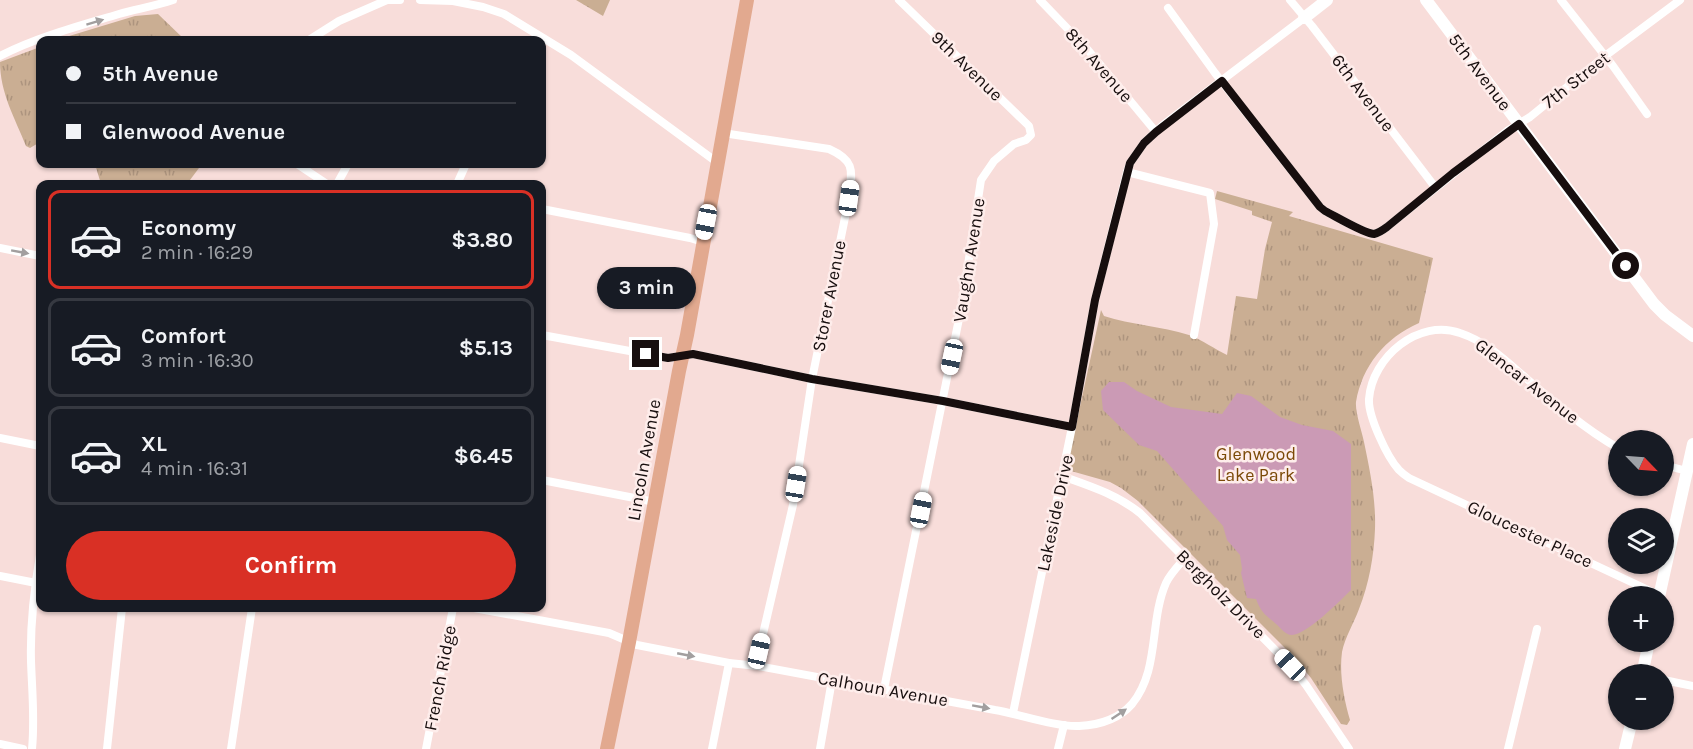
<!DOCTYPE html>
<html lang="en">
<head>
<meta charset="utf-8">
<style>
  :root { --surface:#171b24; --page:#242831; --text:#f1f3f6; --muted:#9ea1a6; --line:#363941; --accent:#d93025 }
  body { margin:0; font-family:Karla,sans-serif; background:var(--page); color:var(--text); height:100vh; display:flex; flex-direction:column; font-size:22px; white-space:nowrap }
  * { box-sizing:border-box; margin:0 }
  p { font-size:20px; color:var(--muted) }
  .icon { flex:none; width:33px; height:33px; fill:none; stroke:currentColor; stroke-width:2; stroke-linecap:round; stroke-linejoin:round }
  .map { position:relative; flex:1; overflow:hidden }
  .details { position:absolute; left:36px; top:180px; width:510px; height:432px; display:flex; flex-direction:column; background:var(--surface); border-radius:12px; box-shadow:0 2px 4px #0004 }
  .details>* { flex:none }
  .top-card { position:absolute; left:36px; top:36px; width:510px; height:132px; border-radius:12px; box-shadow:0 2px 4px #0004; display:grid; align-content:center; height:132px; padding:0 30px; background:var(--surface) }
  .needle { width:39px; rotate:115deg }
  .tools { position:absolute; left:1608px; top:430px; display:grid; gap:12px }
  .tools a { display:grid; place-items:center; width:66px; height:66px; border-radius:50%; background:var(--surface); box-shadow:0 2px 4px #0004; font-size:30px }
  .end { position:absolute; width:27px; height:27px; margin:-14px; border:8px solid #170e0e; background:#fff; box-shadow:0 0 0 3px #fff }
  .from { border-radius:50% }
  .bubble { position:absolute; height:42px; border-radius:21px; background:var(--surface); box-shadow:0 2px 4px #0004; font-size:20px; font-weight:700; line-height:42px; text-align:center }
  .car { position:absolute; width:18px; height:36px; margin:-18px -9px; border-radius:8px; box-shadow:0 0 4px 2px #0007; background:linear-gradient(#fff 24%,#345 0 40%,#fff 0 76%,#345 0 86%,#fff 0) }
  .top-card b { display:flex; align-items:center; gap:21px; height:57px; font-size:22px }
  .top-card b+b { border-top:2px solid var(--line) }
  .top-card i { width:15px; height:15px; background:var(--text) }
  ul { padding:10px 0 0; list-style:none }
  li { display:flex; align-items:center; gap:18px; height:99px; margin:0 12px 9px; padding:0 18px; border:3px solid var(--line); border-radius:12px }
  li div { flex:1 }
  li b { display:block; font-size:22px }
  li em { font-style:normal; font-weight:700 }
  li.active { border-color:var(--accent) }
  li>.icon { width:54px; height:54px; stroke-width:1.5 }
  .action { display:flex; gap:12px; margin-top:auto; padding:12px 30px }
  .action a { flex:1; height:69px; border-radius:36px; background:var(--accent); color:#fff; font-size:24px; font-weight:700; line-height:69px; text-align:center }
  .map>svg:first-child { display:block }
  .park { fill:url(#park-tufts) }
  .water { fill:#cb9ab5 }
  .lines { fill:none; stroke-linecap:round; stroke-linejoin:round }
  .street { stroke:#fff; stroke-width:8 }
  .secondary { stroke:#fff; stroke-width:12 }
  .primary { stroke:#e2a98f; stroke-width:14 }
  .oneway { fill:#a29f9f }
  .route { stroke:#170e0e; stroke-width:8 }
  .labels { text-anchor:middle; stroke-width:5; stroke-linejoin:round; paint-order:stroke }
  .street-label { font-size:18px; fill:#170e0e; stroke:#feedeb }
  .park-label { font-size:18px; fill:#7b4907; stroke:#feedeb }
</style>
</head>
<body>
<div class="map">
<svg width="1693" height="749" viewBox="0 0 1693 749">
  <defs>
    <pattern id="park-tufts" width="24" height="20" patternUnits="userSpaceOnUse" patternTransform="scale(1.5)"><rect width="24" height="20" fill="#caae93"/><path d="M3 7l-1-3M5 7V3M7 7l1-3M15 17l-1-3M17 17v-4M19 17l1-3" fill="none" stroke="#ad947e"/></pattern>
  </defs>
  <rect width="100%" height="100%" fill="#f8ddda"/>
  <!-- park -->
  <g class="park">
    <polygon points="576,0 610,0 603,16"/>
    <polygon points="158,14 185,40 56,40 135,16"/>
    <path d="M40,47v95l-10,6 -4,-2c-11,-28 -26,-53 -26,-84z"/>
    <polygon points="95,164 202,164 187,184 101,184"/>
    <path d="M1217,191l76,21 -4,4 144,42 -14,65c-34,15 -57,43 -63,79 -1,10 6,30 8,40 6,29 12,57 11,87 -1,27 -6,55 -16,80 -5,14 -14,28 -17,43 -3,22 2,47 8,68l-3,5 -6,-1 -30,-46 -18,-22 -155,-155 -17,-13 -11,-6 -39,-11 -4,-5 34,-156 3,6c27,9 57,10 85,19 14,5 25,14 38,20l9,-59 21,3 8,-50 7,-27 -20,-7v-4l-37,-12z"/>
  </g>
  <!-- water -->
  <path class="water" d="M1109,382h15l13,9 34,16 51,7 15,-21 14,3 29,21 22,8 31,6 18,13v146c-11,11 -45,45 -59,45 -7,0 -11,-7 -16,-11 -11,-10 -14,-10 -20,-25l-9,-1 -6,-25 1,-4 -2,-14 -13,-15 -4,-14 -66,-75 -18,-6 -36,-35 -2,-19z"/>
  <g class="lines">
    <!-- street -->
    <g class="street">
      <polyline points="387,0 400,0"/>
      <polyline points="420,0 453,1 483,7 504,14 571,55 718,163"/>
      <polyline points="1040,0 1088,50 1156,132"/>
      <polyline points="1290,0 1312,26 1435,187"/>
      <polyline points="1561,0 1613,66 1647,114"/>
      <path d="M1168,8l47,65 105,134 5,4c10,5 40,23 49,23 5,-1 9,-4 13,-7l120,-96 23,-14 75,-61 75,-56"/>
      <polyline points="309,40 339,21 387,0"/>
      <path d="M0,56c37,-19 79,-30 119,-42 18,-5 36,-8 54,-14"/>
      <path d="M723,133l106,16c27,12 23,22 20,49l-37,181 -19,126 -34,146 -1,15"/>
      <polyline points="297,164 327,184"/>
      <polyline points="1127,172 1210,193 1214,224 1194,335"/>
      <polyline points="337,184 348,164"/>
      <polyline points="457,184 466,164"/>
      <polyline points="542,209 690,238 703,242"/>
      <polyline points="0,248 40,256"/>
      <polyline points="542,335 668,358 693,354 812,379 943,401 1072,427"/>
      <polyline points="0,438 40,446"/>
      <path d="M1618,448c-33,-19 -62,-44 -91,-69 -21,-18 -40,-37 -67,-46 -41,-15 -88,24 -91,66 -1,17 18,58 30,71 3,3 7,6 10,8l250,117"/>
      <polyline points="1664,465 1687,471"/>
      <path d="M1062,476c28,10 54,18 78,37l150,152 16,20 43,64"/>
      <polyline points="542,480 655,502"/>
      <polyline points="0,576 36,583"/>
      <path d="M474,608l135,25 28,12 92,18 29,3c79,15 158,29 237,44 25,4 59,17 84,16 20,-1 39,-6 53,-22 28,-34 17,-82 34,-121 4,-9 12,-17 19,-25"/>
      <polyline points="1664,680 1693,686"/>
      <polyline points="884,689 962,304 981,180 994,161 1014,144 1026,140 1031,135 1029,126 899,0"/>
      <polyline points="1013,713 1072,427 1095,300 1127,172 1130,163 1144,143 1163,125 1304,18"/>
      <polyline points="0,744 23,749"/>
      <path d="M32,749c3,-30 0,-58 -1,-88 -1,-36 3,-71 9,-106"/>
      <polyline points="107,749 122,608"/>
      <polyline points="231,749 252,608"/>
      <polyline points="426,749 453,608"/>
      <polyline points="712,749 729,663"/>
      <polyline points="820,749 832,680"/>
      <polyline points="1058,749 1064,725"/>
      <polyline points="1508,749 1537,629"/>
    </g>
    <!-- secondary -->
    <g class="secondary">
      <polyline points="1426,0 1654,304 1665,315 1693,336"/>
      <polyline points="1304,18 1327,0"/>
      <polyline points="1659,597 1693,444"/>
      <polyline points="1642,675 1649,642"/>
      <polyline points="1625,749 1632,720"/>
    </g>
    <!-- primary -->
    <polyline class="primary" points="607,749 629,642 679,371 687,335 747,0"/>
  </g>
  <!-- one-way arrows -->
  <defs><path id="oneway-solid" d="M-6-.8H1V-3.2L6.5 0L1 3.2V.8H-6Z" transform="scale(1.5)"/></defs>
  <g class="oneway">
    <use href="#oneway-solid" transform="translate(95 22) rotate(-17)"/>
    <use href="#oneway-solid" transform="translate(20 252) rotate(10)"/>
    <use href="#oneway-solid" transform="translate(686 655) rotate(11)"/>
    <use href="#oneway-solid" transform="translate(981 707) rotate(10)"/>
    <use href="#oneway-solid" transform="translate(1119 714) rotate(-34)"/>
  </g>
  <g class="lines">
    <!-- route -->
    <path class="route" d="M646,354l22,4 25,-4 119,25 131,22 129,26 23,-127 35,-137 14,-20 12,-11 66,-51 98,126 5,4c10,5 40,23 49,23 5,-1 9,-4 13,-7l66,-54 66,-49 107,142"/>
  </g>
  <g class="labels">
    <!-- street labels -->
    <g class="street-label">
      <text transform="translate(1099 65) rotate(49)" y="6">8th Avenue</text>
      <text transform="translate(967 66) rotate(44)" y="6">9th Avenue</text>
      <text transform="translate(1480 72) rotate(53)" y="6">5th Avenue</text>
      <text transform="translate(1576 80) rotate(-38)" y="6">7th Street</text>
      <text transform="translate(1363 93) rotate(53)" y="6">6th Avenue</text>
      <text transform="translate(969 260) rotate(-81)" y="6">Vaughn Avenue</text>
      <text transform="translate(829 296) rotate(-79)" y="6">Storer Avenue</text>
      <text transform="translate(1527 381) rotate(38)" y="6">Glencar Avenue</text>
      <text transform="translate(644 460) rotate(-80)" y="6">Lincoln Avenue</text>
      <text transform="translate(1055 513) rotate(-78)" y="6">Lakeside Drive</text>
      <text transform="translate(1530 534) rotate(25)" y="6">Gloucester Place</text>
      <text transform="translate(1221 594) rotate(45)" y="6">Bergholz Drive</text>
      <text transform="translate(440 678) rotate(-79)" y="6">French Ridge</text>
      <text transform="translate(883 689) rotate(10)" y="6">Calhoun Avenue</text>
    </g>
    <!-- park labels -->
    <g class="park-label">
      <text x="1256" y="460">Glenwood<tspan x="1256" dy="21">Lake Park</tspan></text>
    </g>
  </g>
</svg>
<div class="tools">
<a><svg class="needle" viewBox="-14 -14 28 28"><path d="M0-13l5 13h-10z" fill="#e53935"/><path d="M0 13l5-13h-10z" fill="#9ea1a6"/></svg></a>
<a><svg class="icon" aria-label="layers" viewBox="0 0 24 24"><path d="M12 4l9 5-9 5-9-5zM3 14l9 5 9-5"/></svg></a>
<a>+</a>
<a>−</a>
</div>
<i class="end from" style="left:1626px;top:266px"></i>
<i class="end" style="left:646px;top:354px"></i>
<div class="bubble" style="left:597px;top:267px;width:99px">3 min</div>
<i class="car" style="left:849px;top:198px;rotate:8deg"></i>
<i class="car" style="left:706px;top:222px;rotate:191deg"></i>
<i class="car" style="left:952px;top:357px;rotate:192deg"></i>
<i class="car" style="left:796px;top:484px;rotate:9deg"></i>
<i class="car" style="left:921px;top:510px;rotate:11deg"></i>
<i class="car" style="left:759px;top:651px;rotate:13deg"></i>
<i class="car" style="left:1290px;top:665px;rotate:316deg"></i>
<div class="top-card">
<b><i class="from"></i>5th Avenue</b>
<b><i></i>Glenwood Avenue</b>
</div>
<section class="details">
<ul>
<li class="active"><svg class="icon" aria-label="car" viewBox="0 0 24 24"><path d="M5 17H2v-5l4-1 3-4h7l3 4 3 1v5h-3M9 17h6M6 11h13"/><circle cx="7" cy="17" r="2"/><circle cx="17" cy="17" r="2"/></svg><div><b>Economy</b><p>2 min · 16:29</p></div><em>$3.80</em></li>
<li><svg class="icon" aria-label="car" viewBox="0 0 24 24"><path d="M5 17H2v-5l4-1 3-4h7l3 4 3 1v5h-3M9 17h6M6 11h13"/><circle cx="7" cy="17" r="2"/><circle cx="17" cy="17" r="2"/></svg><div><b>Comfort</b><p>3 min · 16:30</p></div><em>$5.13</em></li>
<li><svg class="icon" aria-label="car" viewBox="0 0 24 24"><path d="M5 17H2v-5l4-1 3-4h7l3 4 3 1v5h-3M9 17h6M6 11h13"/><circle cx="7" cy="17" r="2"/><circle cx="17" cy="17" r="2"/></svg><div><b>XL</b><p>4 min · 16:31</p></div><em>$6.45</em></li>
</ul>
<div class="action"><a>Confirm</a></div>
</section>
</div>
</body>
</html>
